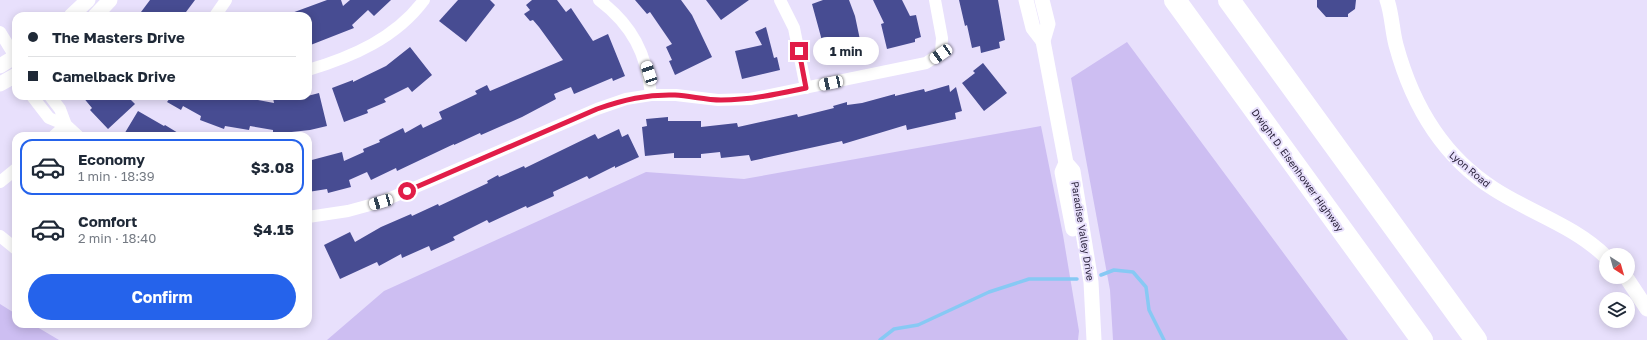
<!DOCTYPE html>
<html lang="en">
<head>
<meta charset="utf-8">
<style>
  :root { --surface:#fff; --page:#f2f2f3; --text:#1f2937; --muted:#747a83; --line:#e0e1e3; --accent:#2563eb }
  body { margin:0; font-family:"Golos Text",sans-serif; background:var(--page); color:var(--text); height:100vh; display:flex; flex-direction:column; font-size:15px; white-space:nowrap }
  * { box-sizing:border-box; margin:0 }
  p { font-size:13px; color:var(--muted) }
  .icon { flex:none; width:22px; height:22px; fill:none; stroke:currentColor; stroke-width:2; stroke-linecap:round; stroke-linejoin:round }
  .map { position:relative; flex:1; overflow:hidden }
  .sheet { position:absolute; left:12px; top:132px; width:300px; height:196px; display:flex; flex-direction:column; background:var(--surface); border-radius:12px; box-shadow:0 2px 10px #0003 }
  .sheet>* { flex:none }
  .hud { position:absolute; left:12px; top:12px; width:300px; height:88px; border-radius:12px; box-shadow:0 2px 10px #0003; display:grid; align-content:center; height:88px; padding:0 16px; background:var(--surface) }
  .needle { width:26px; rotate:143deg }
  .controls { position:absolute; left:1599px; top:248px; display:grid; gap:8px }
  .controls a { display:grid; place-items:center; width:36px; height:36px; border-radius:50%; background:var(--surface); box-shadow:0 2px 10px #0003; font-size:20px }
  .end { position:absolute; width:18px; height:18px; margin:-9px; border:5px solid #e11d48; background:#fff; box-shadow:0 0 0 2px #fff }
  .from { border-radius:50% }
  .bubble { position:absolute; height:28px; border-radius:14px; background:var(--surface); box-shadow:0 2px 10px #0003; font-size:13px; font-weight:700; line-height:28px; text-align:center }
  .car { position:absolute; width:12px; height:24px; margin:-12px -6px; border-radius:5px; box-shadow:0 0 3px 1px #0007; background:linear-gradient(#fff 24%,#345 0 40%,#fff 0 76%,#345 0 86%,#fff 0) }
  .hud b { display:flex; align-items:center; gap:14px; height:38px; font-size:15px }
  .hud b+b { border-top:1px solid var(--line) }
  .hud i { width:10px; height:10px; background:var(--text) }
  ul { padding:7px 0 0; list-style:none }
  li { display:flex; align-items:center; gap:12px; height:56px; margin:0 8px 6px; padding:0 8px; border:2px solid transparent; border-radius:12px }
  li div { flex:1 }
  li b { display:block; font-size:15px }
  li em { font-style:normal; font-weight:700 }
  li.selected { border-color:var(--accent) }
  li>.icon { width:36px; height:36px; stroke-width:1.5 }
  .button { display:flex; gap:8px; margin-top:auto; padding:8px 16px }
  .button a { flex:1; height:46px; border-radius:24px; background:var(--accent); color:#fff; font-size:16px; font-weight:700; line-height:46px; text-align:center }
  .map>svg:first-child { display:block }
  .green { fill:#cdbef2 }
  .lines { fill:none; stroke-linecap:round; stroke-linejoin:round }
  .stream { stroke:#87c9f4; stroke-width:3.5 }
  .building { fill:#474c92 }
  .minor { stroke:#fff; stroke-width:12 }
  .tertiary { stroke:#fff; stroke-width:15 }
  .motorway { stroke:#fff; stroke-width:22 }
  .route { stroke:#e11d48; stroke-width:5 }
  .labels { text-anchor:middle; stroke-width:4; stroke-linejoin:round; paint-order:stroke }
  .street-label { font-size:10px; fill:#2b233d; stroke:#e8e0fc }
</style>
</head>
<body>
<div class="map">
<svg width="1647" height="340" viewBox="0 0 1647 340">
  <rect width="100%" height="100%" fill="#e8e0fc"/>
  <!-- green -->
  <g class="green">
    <polygon points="1127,42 1348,340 1113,340 1110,290 1071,78"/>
    <polygon points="1041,126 1063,235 1079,331 1078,340 327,340 384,291 646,172 744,179"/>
    <polygon points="0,304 16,314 16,324 32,324 59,340 0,340"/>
  </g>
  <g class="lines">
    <!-- stream -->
    <g class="stream">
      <polyline points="1101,275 1114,270 1133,272 1146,287 1149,310 1164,340"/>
      <polyline points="880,340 894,329 918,325 989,292 1029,279 1077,279"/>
    </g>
  </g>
  <!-- building -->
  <g class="building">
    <polygon points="150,0 195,0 183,16 138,16"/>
    <polygon points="327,0 341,0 343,6 350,0 391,0 374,16 368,10 352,25 354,28 308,46 308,16 289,16 289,14"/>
    <polygon points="458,0 490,0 495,5 466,42 439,21"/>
    <polygon points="532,0 557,0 566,12 571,8 593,41 608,34 625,76 613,81 612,78 574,94 571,87 554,94 556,99 522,117 481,135 480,133 454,145 454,144 397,171 396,168 371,180 367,172 349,180 351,187 328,193 327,189 308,192 308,161 342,152 344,161 364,152 363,149 380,142 379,140 403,128 405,133 421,124 423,128 442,119 439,112 477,94 475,91 487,85 490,91 563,60 539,27 533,20 530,21 524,14 530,10 526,5"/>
    <polygon points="635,0 681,0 692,15 712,57 675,75 669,61 672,60 666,47 672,44 650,12 647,14"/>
    <polygon points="706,0 749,0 721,20"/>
    <polygon points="823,0 849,0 855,16 863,54 824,62 821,48 824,48 812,4"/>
    <polygon points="873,0 902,0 910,16 916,15 921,37 915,39 915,42 887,49 881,24 884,23"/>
    <polygon points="959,0 998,0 1005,40 999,42 1000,48 981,53 980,46 972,48 967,25 965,26"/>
    <polygon points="1317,0 1356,0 1355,9 1348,14 1348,17 1326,17 1317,7"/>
    <polygon points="766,27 774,58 777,57 780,70 742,79 735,51 762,45 755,32"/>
    <polygon points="410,47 432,75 412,92 408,87 384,99 386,102 367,110 368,113 344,122 332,88 353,80 353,82 386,66"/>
    <polygon points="983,63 1007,93 984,111 962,83 975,73 973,71"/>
    <polygon points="949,85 950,92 956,87 962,111 955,113 956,119 938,123 907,130 906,125 843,144 842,141 751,161 749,155 721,158 720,152 701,154 701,158 674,158 674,153 645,156 642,127 647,126 646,119 668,117 668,121 701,121 701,127 737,123 738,127 797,114 798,117 834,108 833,106 847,102 847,105 862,103 895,94 895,96 924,89 925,92"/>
    <polygon points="319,93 327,126 310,130 273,134 273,130 250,126 249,130 225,126 224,129 200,120 201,116 183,106 181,110 167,102 170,98 166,96 236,96 274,103 273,98 295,96 296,99"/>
    <polygon points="82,96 127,96 135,104 108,129 90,110 92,108"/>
    <polygon points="138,111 164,126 165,125 183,136 123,136"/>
    <polygon points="619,129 622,137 628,134 639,157 615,168 615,166 589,179 587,176 553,192 554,196 527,208 526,206 489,223 487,220 453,237 455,240 431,251 429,246 402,258 401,254 379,266 377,262 340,279 324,245 350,232 355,242 381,227 411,214 412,216 438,204 439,206 488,183 487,181 498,175 499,177 524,166 525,168 595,134 598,139"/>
  </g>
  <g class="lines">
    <!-- minor -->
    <g class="minor">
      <path d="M599,0c33,25 48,54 52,95"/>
      <polyline points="780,0 794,28 806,88"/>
      <polyline points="215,16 226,0"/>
      <polyline points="0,32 16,58"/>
      <path d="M308,70c44,-13 88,-32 116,-70"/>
      <polyline points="32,96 49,118 66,125 78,136"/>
      <polyline points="50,96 60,109 66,125"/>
      <polyline points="54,136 66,125"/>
      <polyline points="0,182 16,169"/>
      <polyline points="308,217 348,211 381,202 597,109 626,99 651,95 676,95 718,100 750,99 926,63 941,53 942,38 935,0"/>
      <polyline points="0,236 16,249"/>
    </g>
    <!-- tertiary -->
    <g class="tertiary">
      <polyline points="1026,0 1033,28 1043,41"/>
      <polyline points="1042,0 1048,24 1043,41 1066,163 1073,171 1091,282 1094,340"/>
      <path d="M1387,0c5,14 5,30 9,45 16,59 46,111 98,144 37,24 81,37 112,68"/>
      <polyline points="71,16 88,0"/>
      <polyline points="95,16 110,0"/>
      <polyline points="0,66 16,56"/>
      <polyline points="0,84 16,75"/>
      <polyline points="1066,163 1062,172 1073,229"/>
      <polyline points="1626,277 1647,309"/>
    </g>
    <!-- motorway -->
    <g class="motorway">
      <polyline points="1175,0 1422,340"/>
      <polyline points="1229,0 1476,340"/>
    </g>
  </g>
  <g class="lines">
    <!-- route -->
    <path class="route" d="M407,191l190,-82c26,-9 50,-15 78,-14 16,1 31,5 46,5 29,0 57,-6 85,-12l-7,-37"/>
  </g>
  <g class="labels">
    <!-- street labels -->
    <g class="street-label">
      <text transform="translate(1470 169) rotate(40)" y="4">Lyon Road</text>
      <text transform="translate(1298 170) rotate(54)" y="4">Dwight D. Eisenhower Highway</text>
      <text transform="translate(1083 231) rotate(81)" y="4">Paradise Valley Drive</text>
    </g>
  </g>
</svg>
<div class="controls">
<a><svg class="needle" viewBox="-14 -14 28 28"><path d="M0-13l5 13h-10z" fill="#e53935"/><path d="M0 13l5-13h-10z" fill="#747a83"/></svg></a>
<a><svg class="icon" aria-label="layers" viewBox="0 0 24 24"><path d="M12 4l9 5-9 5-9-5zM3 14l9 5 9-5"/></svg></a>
</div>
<i class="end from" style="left:407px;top:191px"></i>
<i class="end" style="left:799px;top:51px"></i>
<div class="bubble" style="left:813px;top:37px;width:66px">1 min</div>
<i class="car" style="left:941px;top:54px;rotate:236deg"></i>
<i class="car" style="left:649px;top:73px;rotate:342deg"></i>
<i class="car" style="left:831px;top:83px;rotate:258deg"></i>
<i class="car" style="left:381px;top:202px;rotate:254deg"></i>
<div class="hud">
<b><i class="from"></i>The Masters Drive</b>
<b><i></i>Camelback Drive</b>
</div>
<section class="sheet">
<ul>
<li class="selected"><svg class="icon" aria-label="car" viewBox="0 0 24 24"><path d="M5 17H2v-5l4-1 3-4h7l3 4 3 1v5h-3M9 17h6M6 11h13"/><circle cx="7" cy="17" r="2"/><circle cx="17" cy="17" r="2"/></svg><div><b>Economy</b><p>1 min · 18:39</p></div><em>$3.08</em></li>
<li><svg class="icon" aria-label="car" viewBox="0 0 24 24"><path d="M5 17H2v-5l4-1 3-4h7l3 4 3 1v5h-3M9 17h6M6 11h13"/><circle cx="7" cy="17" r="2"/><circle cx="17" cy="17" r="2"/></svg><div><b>Comfort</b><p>2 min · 18:40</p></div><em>$4.15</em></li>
</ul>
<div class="button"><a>Confirm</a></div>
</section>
</div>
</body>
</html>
